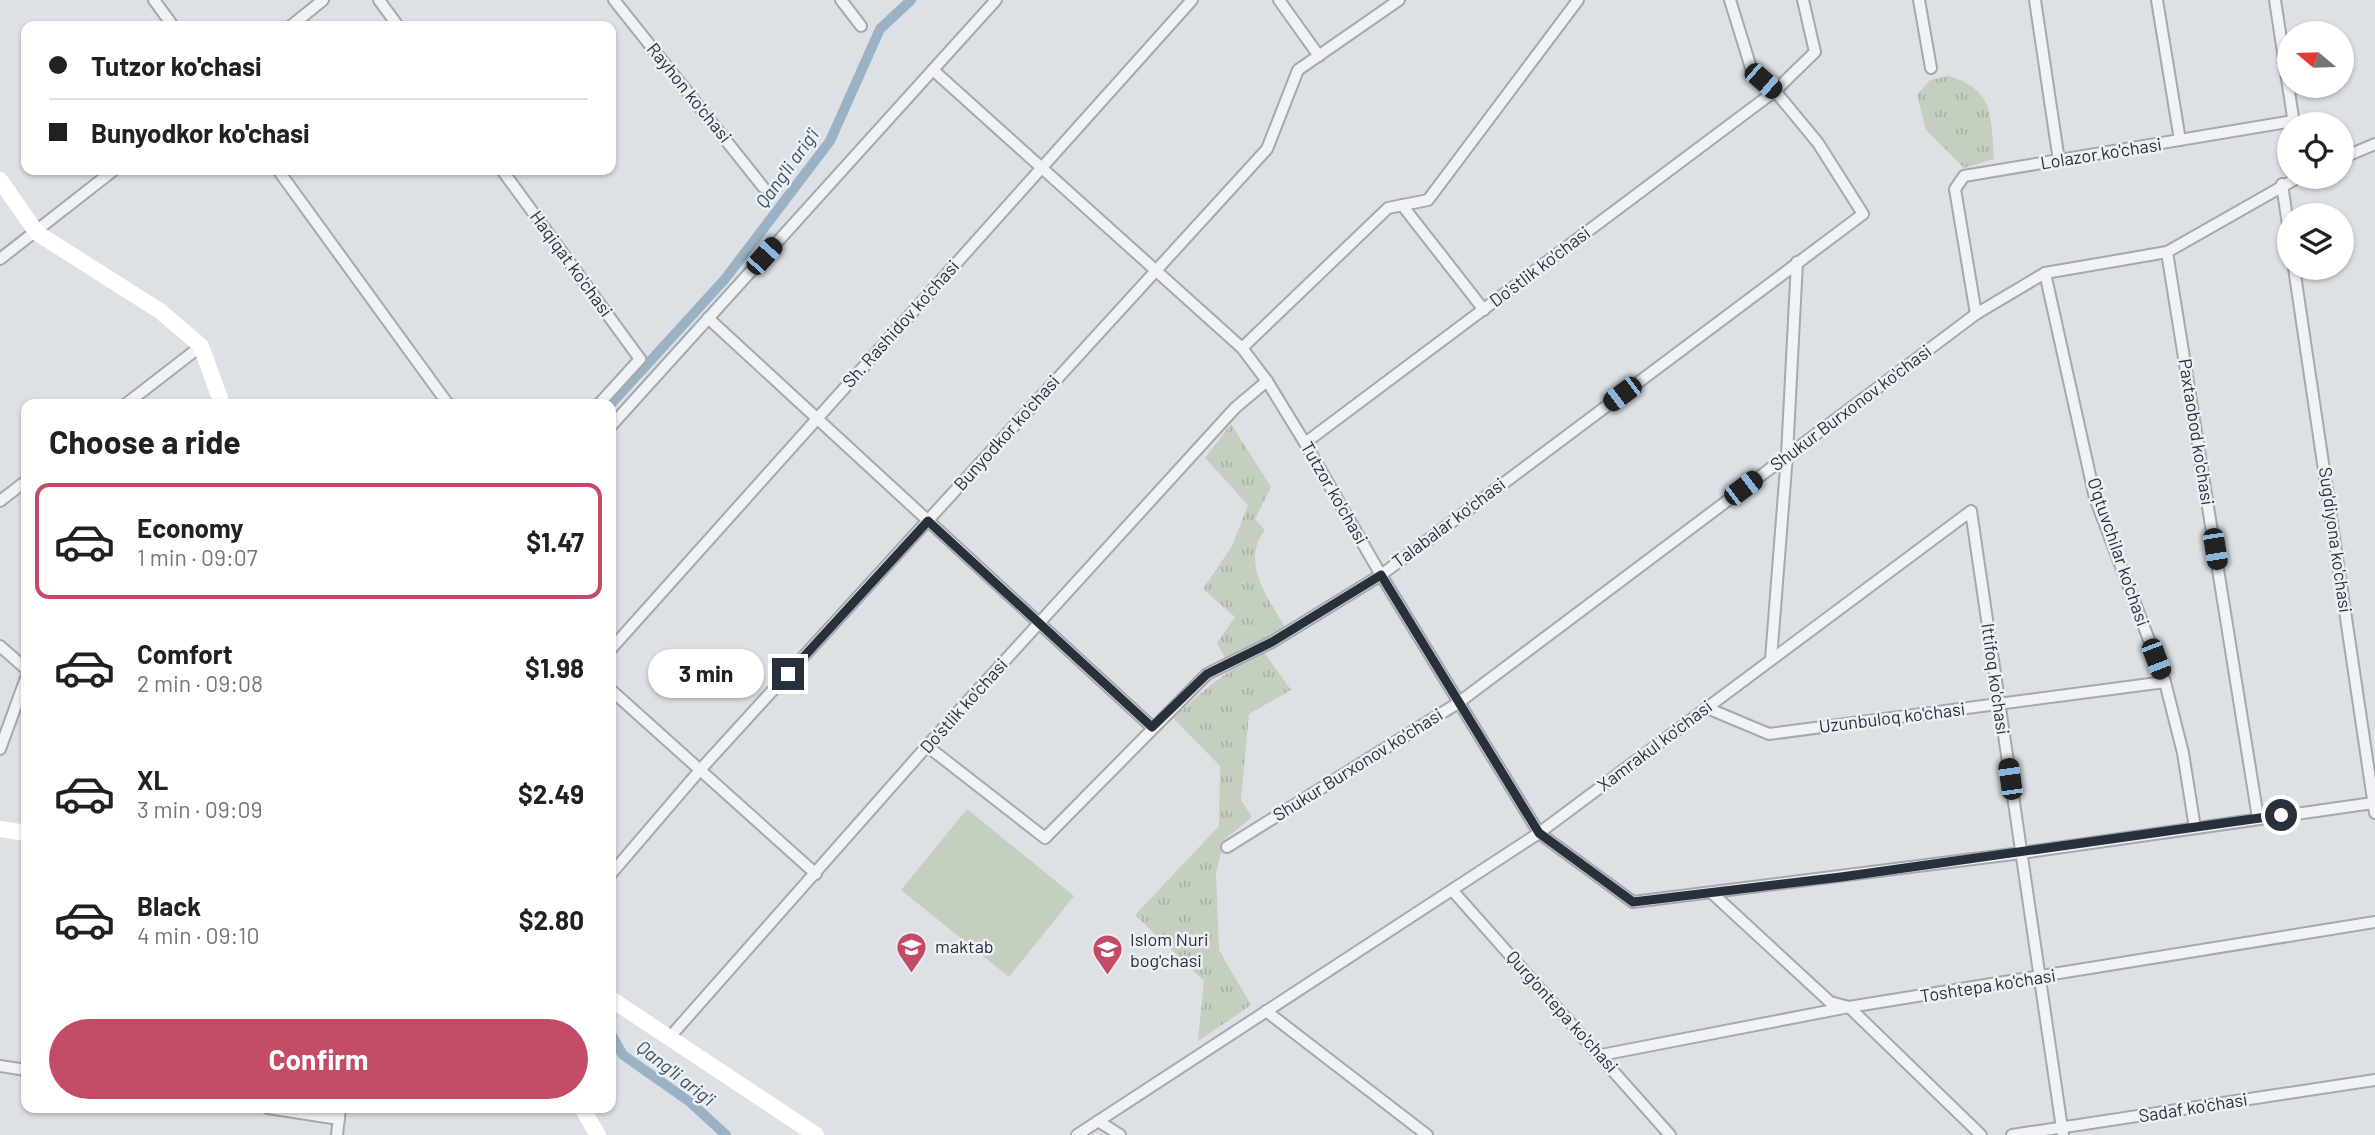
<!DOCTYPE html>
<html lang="en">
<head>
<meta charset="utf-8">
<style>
  :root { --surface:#fff; --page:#f6f6f6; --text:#202124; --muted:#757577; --line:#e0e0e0; --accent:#c34b66 }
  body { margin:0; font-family:Barlow,sans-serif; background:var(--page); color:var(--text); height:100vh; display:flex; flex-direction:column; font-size:26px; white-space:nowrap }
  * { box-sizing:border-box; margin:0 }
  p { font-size:23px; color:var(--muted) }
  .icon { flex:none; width:38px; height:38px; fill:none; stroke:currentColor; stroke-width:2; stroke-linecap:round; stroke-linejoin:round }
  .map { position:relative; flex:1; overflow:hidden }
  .side { position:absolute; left:21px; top:399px; width:595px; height:714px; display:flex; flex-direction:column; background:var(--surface); border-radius:14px; box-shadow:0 2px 5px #0004 }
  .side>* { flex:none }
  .hud { position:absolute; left:21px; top:21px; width:595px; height:154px; border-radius:14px; box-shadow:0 2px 5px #0004; display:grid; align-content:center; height:154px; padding:0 28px; background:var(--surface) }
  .needle { width:46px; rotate:289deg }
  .buttons { position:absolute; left:2277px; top:21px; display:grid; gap:14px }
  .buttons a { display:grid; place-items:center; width:77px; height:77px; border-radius:50%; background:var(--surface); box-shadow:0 2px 5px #0004; font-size:35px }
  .end { position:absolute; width:32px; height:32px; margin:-16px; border:9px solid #28313b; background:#fff; box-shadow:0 0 0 4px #fff }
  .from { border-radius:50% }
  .bubble { position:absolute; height:49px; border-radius:24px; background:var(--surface); box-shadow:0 2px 5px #0004; font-size:23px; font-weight:700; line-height:49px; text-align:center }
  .car { position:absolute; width:21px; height:42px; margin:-21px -10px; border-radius:9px; box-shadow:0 0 5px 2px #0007; background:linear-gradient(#222 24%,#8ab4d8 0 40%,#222 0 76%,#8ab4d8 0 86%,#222 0) }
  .hud b { display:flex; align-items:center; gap:24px; height:66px; font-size:26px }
  .hud b+b { border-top:2px solid var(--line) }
  .hud i { width:18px; height:18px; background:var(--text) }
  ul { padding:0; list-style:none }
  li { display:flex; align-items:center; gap:21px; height:116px; margin:0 14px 10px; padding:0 14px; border:4px solid transparent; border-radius:14px }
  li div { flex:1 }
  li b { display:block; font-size:26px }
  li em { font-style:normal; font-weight:700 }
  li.current { border-color:var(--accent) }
  li>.icon { width:63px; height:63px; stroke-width:1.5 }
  h2 { padding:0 28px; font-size:32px; line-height:84px }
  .primary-button { display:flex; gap:14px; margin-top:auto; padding:14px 28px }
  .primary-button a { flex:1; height:80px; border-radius:42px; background:var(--accent); color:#fff; font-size:28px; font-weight:700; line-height:80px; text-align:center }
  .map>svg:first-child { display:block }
  .grass { fill:url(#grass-tufts) }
  .pitch { fill:#c5cfbf }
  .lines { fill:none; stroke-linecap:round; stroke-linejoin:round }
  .canal { stroke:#9bb2c4; stroke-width:10 }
  .street-casing { stroke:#a3a9af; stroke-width:14 }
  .street { stroke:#f0f2f5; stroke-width:10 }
  .secondary { stroke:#fff; stroke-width:16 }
  .route { stroke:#28313b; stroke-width:9 }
  .labels { text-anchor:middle; stroke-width:5; stroke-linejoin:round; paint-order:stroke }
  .street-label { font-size:18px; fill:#28313b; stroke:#edf0f4 }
  .poi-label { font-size:18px; fill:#28313b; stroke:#edf0f4; text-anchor:start }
  .water-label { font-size:19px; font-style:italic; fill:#36526c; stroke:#edf0f4 }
</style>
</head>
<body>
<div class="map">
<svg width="2375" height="1135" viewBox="0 0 2375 1135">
  <defs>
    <pattern id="grass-tufts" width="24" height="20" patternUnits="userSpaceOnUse" patternTransform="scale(1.75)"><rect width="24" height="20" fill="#c5cfbf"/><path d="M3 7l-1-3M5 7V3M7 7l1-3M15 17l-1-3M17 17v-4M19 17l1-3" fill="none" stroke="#a9b2a5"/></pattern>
  </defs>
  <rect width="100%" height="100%" fill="#dde1e6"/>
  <!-- grass -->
  <g class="grass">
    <path d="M1949,76c46,14 42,41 45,83l-30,9 -38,-38 -9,-35 13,-15z"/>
    <path d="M1231,424l40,63 -16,32 10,11c-25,31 3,69 20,97l-14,11 -46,20 -8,-15 18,-26 -32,-28 29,-43 16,-41 -43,-47z"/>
    <path d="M1264,652l27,38 -42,24 -8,86 11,17 -28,23 -8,33 3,77 32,55 -53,36 6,-60 -69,-66 84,-89 1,-60 -47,-48c29,-26 55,-50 91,-66z"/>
  </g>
  <!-- pitch -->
  <polygon class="pitch" points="967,809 1074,896 1009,977 901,890"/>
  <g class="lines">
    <!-- canal -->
    <g class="canal">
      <polyline points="611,404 725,279 830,141 880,29 911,0"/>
      <polyline points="611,1034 623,1055 690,1102 726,1135"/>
    </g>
    <defs>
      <g id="street">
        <polyline points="154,0 173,26"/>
        <polyline points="379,0 398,26"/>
        <polyline points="614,0 763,187"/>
        <polyline points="841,0 861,26"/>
        <polyline points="1279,0 1319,56"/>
        <polyline points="1919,0 1931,68"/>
        <polyline points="2035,0 2059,161"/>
        <polyline points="2157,0 2180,140"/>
        <polyline points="2275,0 2294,124"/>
        <polyline points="291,26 323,0"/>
        <polyline points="933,70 1242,348 1267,381 1305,443 1381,575 1539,833 1633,902 2021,853 2373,803"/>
        <polyline points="2342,158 2375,144"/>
        <polyline points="278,170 448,404"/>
        <polyline points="502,170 640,359 599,404"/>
        <polyline points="2282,184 2289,232"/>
        <polyline points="1402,205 1484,310"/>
        <polyline points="2167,252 2258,818"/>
        <polyline points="0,259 114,170"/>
        <polyline points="2294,268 2375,813"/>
        <polyline points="2045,273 2095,498 2165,682 2183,753 2195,828"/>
        <polyline points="1976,314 1955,189 1964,176 2293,121"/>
        <polyline points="708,318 1152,727"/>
        <polyline points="1242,348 1388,208 1428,200 1578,0"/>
        <polyline points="126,404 201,346"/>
        <polyline points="611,426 996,0"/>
        <polyline points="1305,443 1775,91 1815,52 1803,0"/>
        <polyline points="0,501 26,481"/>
        <polyline points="0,646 26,669"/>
        <polyline points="611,649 1192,0"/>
        <polyline points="1771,659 1787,455 1797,262"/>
        <polyline points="611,690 816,874"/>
        <polyline points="1707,708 1769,734 2165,682"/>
        <polyline points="927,746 1045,838 1207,674 1272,642 1381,575 1863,214 1818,143 1775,91 1752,71 1730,0"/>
        <polyline points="0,749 26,678"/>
        <polyline points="1227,847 1458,703 1976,314 2045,273 2167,252 2299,177"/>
        <polyline points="611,874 700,770 1267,149 1298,70 1399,0"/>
        <polyline points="1452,890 1670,1135"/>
        <polyline points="1713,894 1830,1002 1849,1007 1981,1135"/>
        <polyline points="1266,1011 1427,1135"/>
        <polyline points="669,1038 927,746 1235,408 1267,381"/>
        <polyline points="1601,1055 1849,1007 2375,922"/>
        <polyline points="0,1066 26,1070"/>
        <polyline points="268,1108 339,1119"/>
        <polyline points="1098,1121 1120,1135"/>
        <polyline points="337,1135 340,1108"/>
        <polyline points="1077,1135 1539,833 1971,511 2063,1135"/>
        <polyline points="2012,1135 2375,1080"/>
      </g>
    </defs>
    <!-- street casing -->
    <use href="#street" class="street-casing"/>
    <!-- street -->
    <use href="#street" class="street"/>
    <!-- secondary -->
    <g class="secondary">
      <polyline points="0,180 37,233 160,311 201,346 222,404"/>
      <polyline points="0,829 26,833"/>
      <polyline points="611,999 816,1135"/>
      <polyline points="582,1108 598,1135"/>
    </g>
  </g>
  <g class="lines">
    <!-- route -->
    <polyline class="route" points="788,674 928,521 1152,727 1207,674 1272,642 1381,575 1539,833 1633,902 1841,877 2281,815"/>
  </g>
  <!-- icons -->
  <defs>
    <symbol id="school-pin" viewBox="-11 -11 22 30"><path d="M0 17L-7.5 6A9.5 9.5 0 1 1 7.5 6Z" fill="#c34b66" stroke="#edf0f4"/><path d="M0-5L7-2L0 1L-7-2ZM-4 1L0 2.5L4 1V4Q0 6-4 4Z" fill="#fff"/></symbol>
  </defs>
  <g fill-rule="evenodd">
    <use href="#school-pin" x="894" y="930" width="35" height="47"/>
    <use href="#school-pin" x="1090" y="932" width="35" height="47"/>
  </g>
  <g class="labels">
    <!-- street labels -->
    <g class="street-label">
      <text transform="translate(689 93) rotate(51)" y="6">Rayhon ko'chasi</text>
      <text transform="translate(2101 154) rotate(-9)" y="6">Lolazor ko'chasi</text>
      <text transform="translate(571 264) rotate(54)" y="6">Haqiqat ko'chasi</text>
      <text transform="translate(1540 267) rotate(-37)" y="6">Do'stlik ko'chasi</text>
      <text transform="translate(901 324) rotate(-48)" y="6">Sh. Rashidov ko'chasi</text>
      <text transform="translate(1851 408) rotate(-37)" y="6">Shukur Burxonov ko'chasi</text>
      <text transform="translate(2196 432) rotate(81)" y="6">Paxtaobod ko'chasi</text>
      <text transform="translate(1007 433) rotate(-48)" y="6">Bunyodkor ko'chasi</text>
      <text transform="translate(1334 493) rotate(60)" y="6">Tutzor ko'chasi</text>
      <text transform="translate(1449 523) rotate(-37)" y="6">Talabalar ko'chasi</text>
      <text transform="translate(2335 540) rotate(82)" y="6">Sug'diyona ko'chasi</text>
      <text transform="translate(2118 552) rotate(71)" y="6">O'qtuvchilar ko'chasi</text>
      <text transform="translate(1995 679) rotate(82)" y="6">Ittifoq ko'chasi</text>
      <text transform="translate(964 706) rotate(-48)" y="6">Do'stlik ko'chasi</text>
      <text transform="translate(1892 718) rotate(-7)" y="6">Uzunbuloq ko'chasi</text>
      <text transform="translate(1655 746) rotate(-37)" y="6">Xamrakul ko'chasi</text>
      <text transform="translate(1358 765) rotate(-32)" y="6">Shukur Burxonov ko'chasi</text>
      <text transform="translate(1988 986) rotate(-9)" y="6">Toshtepa ko'chasi</text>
      <text transform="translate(1562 1012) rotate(48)" y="6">Qurg'ontepa ko'chasi</text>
      <text transform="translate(2193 1108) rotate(-9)" y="6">Sadaf ko'chasi</text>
    </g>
    <!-- poi labels -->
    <g class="poi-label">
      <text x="1130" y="946">Islom Nuri<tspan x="1130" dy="21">bog'chasi</tspan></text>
      <text x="935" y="953">maktab</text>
    </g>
    <!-- water labels -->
    <g class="water-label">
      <text transform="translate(787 168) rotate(-54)" y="7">Qang'li arig'i</text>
      <text transform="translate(676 1073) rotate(38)" y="7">Qang'li arig'i</text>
    </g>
  </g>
</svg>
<div class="buttons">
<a><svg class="needle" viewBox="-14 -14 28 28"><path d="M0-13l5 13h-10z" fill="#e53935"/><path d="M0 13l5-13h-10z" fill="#757577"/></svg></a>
<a><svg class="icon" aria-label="locate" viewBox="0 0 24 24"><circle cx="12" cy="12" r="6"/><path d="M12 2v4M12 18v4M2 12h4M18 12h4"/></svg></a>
<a><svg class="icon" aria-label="layers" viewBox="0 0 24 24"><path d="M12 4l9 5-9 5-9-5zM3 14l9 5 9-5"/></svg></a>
</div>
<i class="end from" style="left:2281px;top:815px"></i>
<i class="end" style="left:788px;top:674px"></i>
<div class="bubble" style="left:648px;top:649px;width:116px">3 min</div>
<i class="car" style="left:1763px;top:81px;rotate:131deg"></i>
<i class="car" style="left:764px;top:256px;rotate:42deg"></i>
<i class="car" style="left:1622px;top:394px;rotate:233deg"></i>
<i class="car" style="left:1743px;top:488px;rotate:53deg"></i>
<i class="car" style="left:2215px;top:549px;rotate:171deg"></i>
<i class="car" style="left:2156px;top:659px;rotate:159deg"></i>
<i class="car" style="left:2010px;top:779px;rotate:352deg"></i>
<div class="hud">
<b><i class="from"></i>Tutzor ko'chasi</b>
<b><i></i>Bunyodkor ko'chasi</b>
</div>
<section class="side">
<h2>Choose a ride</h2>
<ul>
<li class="current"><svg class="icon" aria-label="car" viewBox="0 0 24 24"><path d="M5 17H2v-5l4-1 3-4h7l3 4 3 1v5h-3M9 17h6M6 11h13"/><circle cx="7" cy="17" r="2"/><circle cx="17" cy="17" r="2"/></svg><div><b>Economy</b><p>1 min · 09:07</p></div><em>$1.47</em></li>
<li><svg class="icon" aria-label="car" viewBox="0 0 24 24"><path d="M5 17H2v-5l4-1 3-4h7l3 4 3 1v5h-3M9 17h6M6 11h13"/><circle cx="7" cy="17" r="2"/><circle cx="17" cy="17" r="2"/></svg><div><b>Comfort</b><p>2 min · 09:08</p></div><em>$1.98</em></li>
<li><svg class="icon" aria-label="car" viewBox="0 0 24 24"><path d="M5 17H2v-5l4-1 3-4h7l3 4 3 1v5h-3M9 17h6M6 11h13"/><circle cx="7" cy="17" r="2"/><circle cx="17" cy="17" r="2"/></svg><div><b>XL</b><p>3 min · 09:09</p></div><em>$2.49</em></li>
<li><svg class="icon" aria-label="car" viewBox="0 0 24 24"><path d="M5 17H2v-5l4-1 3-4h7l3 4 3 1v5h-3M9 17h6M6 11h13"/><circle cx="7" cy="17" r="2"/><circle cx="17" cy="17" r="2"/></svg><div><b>Black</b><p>4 min · 09:10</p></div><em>$2.80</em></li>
</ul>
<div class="primary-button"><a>Confirm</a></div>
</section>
</div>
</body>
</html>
